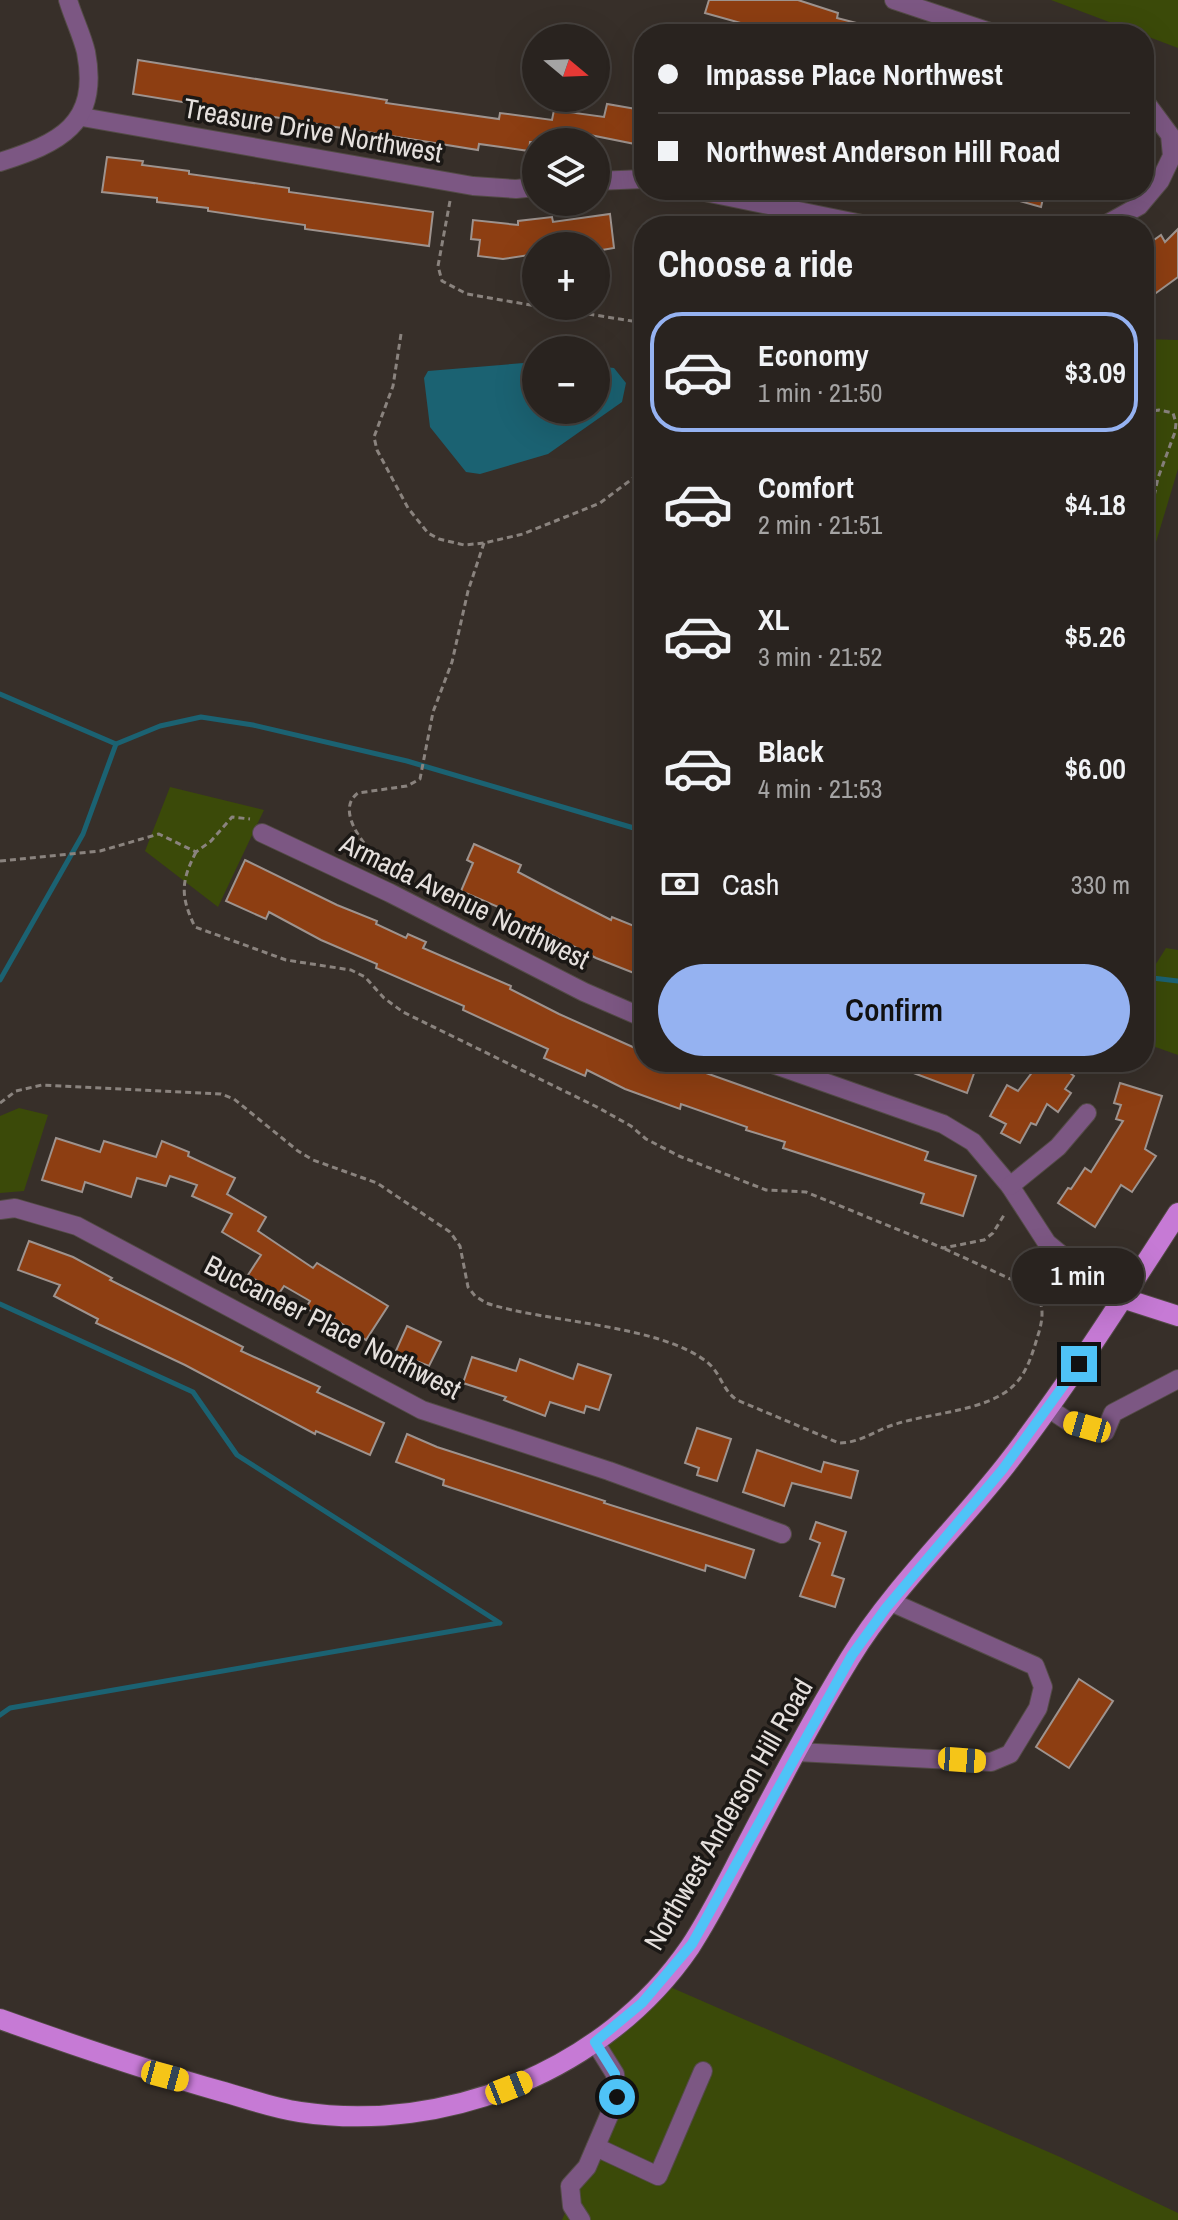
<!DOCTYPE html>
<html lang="en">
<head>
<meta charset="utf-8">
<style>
  :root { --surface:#29231f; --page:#352f2c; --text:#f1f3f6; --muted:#a5a4a4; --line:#45403d; --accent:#95b2f1 }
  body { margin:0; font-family:"Archivo Narrow",sans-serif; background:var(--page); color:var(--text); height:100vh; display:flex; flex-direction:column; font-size:30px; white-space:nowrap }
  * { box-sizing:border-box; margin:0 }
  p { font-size:26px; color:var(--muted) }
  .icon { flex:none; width:44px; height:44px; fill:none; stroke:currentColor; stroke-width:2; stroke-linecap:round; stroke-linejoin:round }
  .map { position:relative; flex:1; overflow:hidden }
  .sheet { position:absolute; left:634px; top:216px; width:520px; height:856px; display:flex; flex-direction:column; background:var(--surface); border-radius:32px; box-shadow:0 8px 32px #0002,0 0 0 2px var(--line) }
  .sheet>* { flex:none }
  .banner { position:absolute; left:634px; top:24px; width:520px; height:176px; border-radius:32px; box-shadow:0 8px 32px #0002,0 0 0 2px var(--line); display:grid; align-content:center; height:176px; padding:0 24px; background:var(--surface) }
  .needle { width:52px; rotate:109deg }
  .tools { position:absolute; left:522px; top:24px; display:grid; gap:16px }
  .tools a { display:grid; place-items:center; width:88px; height:88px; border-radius:50%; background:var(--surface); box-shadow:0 8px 32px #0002,0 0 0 2px var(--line); font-size:40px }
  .end { position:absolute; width:36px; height:36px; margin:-18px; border:10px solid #4fc3f7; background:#111; box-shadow:0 0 0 4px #111 }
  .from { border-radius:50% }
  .bubble { position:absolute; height:56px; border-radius:28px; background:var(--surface); box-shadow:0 8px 32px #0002,0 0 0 2px var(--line); font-size:26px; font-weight:600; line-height:56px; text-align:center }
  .car { position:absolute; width:24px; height:48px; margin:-24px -12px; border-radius:10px; box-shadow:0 0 6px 2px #0007; background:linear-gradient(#f5c518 24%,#345 0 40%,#f5c518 0 76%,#345 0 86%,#f5c518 0) }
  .banner b { display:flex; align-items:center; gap:28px; height:76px; font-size:30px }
  .banner b+b { border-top:2px solid var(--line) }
  .banner i { width:20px; height:20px; background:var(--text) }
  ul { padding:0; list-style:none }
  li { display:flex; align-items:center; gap:24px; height:120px; margin:0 16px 12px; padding:0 8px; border:4px solid transparent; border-radius:32px }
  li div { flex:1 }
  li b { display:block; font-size:30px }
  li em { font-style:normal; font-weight:600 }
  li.on { border-color:var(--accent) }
  li>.icon { width:72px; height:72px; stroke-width:1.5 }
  h2 { padding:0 24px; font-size:36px; line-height:96px }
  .pay { display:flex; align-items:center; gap:20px; height:88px; padding:0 24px; font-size:30px }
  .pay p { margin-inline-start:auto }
  .action { display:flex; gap:16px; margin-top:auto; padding:16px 24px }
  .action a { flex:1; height:92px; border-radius:48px; background:var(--accent); color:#111; font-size:32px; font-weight:600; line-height:92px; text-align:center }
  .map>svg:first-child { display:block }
  .green { fill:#3b4a09 }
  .water { fill:#1b6272 }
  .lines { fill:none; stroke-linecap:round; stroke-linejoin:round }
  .stream { stroke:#1b6272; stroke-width:5 }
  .building { fill:#8d3e12; stroke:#9e938e; stroke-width:2 }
  .minor-casing { stroke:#534b46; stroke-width:20 }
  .major-casing { stroke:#534b46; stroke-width:22 }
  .path { stroke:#8a837e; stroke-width:3; stroke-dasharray:6 4; stroke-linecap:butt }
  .minor { stroke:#7c5783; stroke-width:18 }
  .major { stroke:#c67ad5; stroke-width:20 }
  .route { stroke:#4fc3f7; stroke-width:10 }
  .labels { text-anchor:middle; stroke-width:7; stroke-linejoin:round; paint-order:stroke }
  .street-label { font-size:28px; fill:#e5e0dd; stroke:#1b1815 }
</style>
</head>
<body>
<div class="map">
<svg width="1178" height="2220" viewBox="0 0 1178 2220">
  <rect width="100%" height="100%" fill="#372f29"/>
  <!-- green -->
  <g class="green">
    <polygon points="1051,0 1178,0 1178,48"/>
    <polygon points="1144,339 1178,340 1178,469 1144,582"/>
    <polygon points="170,787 264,810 218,907 145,851"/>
    <polygon points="1166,948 1178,950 1178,1055 1144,1043 1144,983"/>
    <polygon points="19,1108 48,1115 24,1191 0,1193 0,1116"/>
    <polygon points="661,1983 1060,2157 1178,2213 1178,2220 562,2220 617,2097 595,2042"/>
  </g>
  <!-- water -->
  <polygon class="water" points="536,362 536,410 596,410 596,366 614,368 626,383 622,402 548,454 480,474 466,472 430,427 424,378 428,371"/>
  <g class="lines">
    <!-- stream -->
    <g class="stream">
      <polyline points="0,694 116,744 160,726 201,717 253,725 407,761 644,831"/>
      <polyline points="1144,977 1178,981"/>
      <polyline points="0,980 83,834 116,744"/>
      <polyline points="0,1304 193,1392 237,1455 500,1623"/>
      <polyline points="0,1715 10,1708 499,1623"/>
    </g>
  </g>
  <!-- building -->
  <g class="building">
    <polygon points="709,0 798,0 838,13 837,18 880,29 880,34 780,34 705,13"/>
    <polygon points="138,60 387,100 386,103 499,119 500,113 552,120 554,110 604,117 607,104 642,110 635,144 585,134 584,142 530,142 529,151 479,144 478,150 133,94"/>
    <polygon points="107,157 143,161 142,165 189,171 189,174 289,188 289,192 433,212 429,246 305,229 305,225 208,211 208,208 157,202 157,198 102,192"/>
    <polygon points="996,190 1045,190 1041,207 995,194"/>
    <polygon points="610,214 614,248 596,251 596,246 536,246 536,254 503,259 478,256 480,240 471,239 473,220 518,225 518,221 552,217 553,222"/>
    <polygon points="1178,229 1178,277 1156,293 1154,291 1144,296 1144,247 1161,235 1165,242"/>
    <polygon points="474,844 521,865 518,872 558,893 611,920 612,917 644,930 644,977 596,958 540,929 539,931 508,915 510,912 461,891 473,863 467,860"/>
    <polygon points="245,860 337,905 377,921 376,924 406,938 408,934 426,942 423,948 511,986 510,989 559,1014 644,1052 644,1062 675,1062 928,1152 925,1160 976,1176 963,1216 921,1203 924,1194 783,1148 785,1142 746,1130 747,1127 681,1104 680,1109 625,1089 587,1070 585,1076 544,1058 548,1049 463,1010 464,1006 376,968 377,964 321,940 269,912 266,919 226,901"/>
    <polygon points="892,1062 978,1062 967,1093 892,1065"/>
    <polygon points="1040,1062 1055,1062 1074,1076 1065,1089 1071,1093 1058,1112 1047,1104 1036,1125 1031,1123 1020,1143 1001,1133 1006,1124 990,1116 1007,1085 1018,1091"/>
    <polygon points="1120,1083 1162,1096 1145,1149 1156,1156 1132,1192 1121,1185 1095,1227 1058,1203 1068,1188 1071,1189 1085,1168 1091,1172 1123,1121 1116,1119 1121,1105 1114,1103"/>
    <polygon points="56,1138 100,1152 104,1141 156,1157 162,1141 189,1152 188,1156 235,1178 227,1194 266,1217 258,1231 313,1268 317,1263 388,1306 366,1340 327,1314 324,1319 306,1308 310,1301 284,1286 278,1295 248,1275 261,1255 222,1232 232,1214 192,1196 197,1185 170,1176 166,1186 137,1178 131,1197 85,1182 82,1192 42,1180"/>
    <polygon points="29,1241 73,1257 112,1278 110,1280 243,1347 241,1351 320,1387 317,1392 384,1423 370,1455 316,1431 315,1434 185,1365 96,1323 98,1319 54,1296 60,1285 18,1270"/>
    <polygon points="407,1326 441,1342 429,1366 395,1353"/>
    <polygon points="472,1357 516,1371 520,1359 573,1379 578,1364 611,1375 599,1410 586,1406 584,1413 550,1402 545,1416 504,1400 506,1397 463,1383"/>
    <polygon points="697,1428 731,1439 717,1481 697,1475 699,1468 685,1463"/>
    <polygon points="407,1434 437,1447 605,1501 604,1503 754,1550 745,1578 706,1565 705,1571 443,1485 444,1480 396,1462"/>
    <polygon points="757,1450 821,1472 824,1462 858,1471 851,1498 792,1483 784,1506 743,1492"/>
    <polygon points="816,1522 846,1532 832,1575 844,1579 835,1607 800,1596 820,1543 810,1539"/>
    <polygon points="1079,1679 1113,1701 1069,1768 1036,1747"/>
  </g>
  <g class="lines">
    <defs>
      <g id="minor">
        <polyline points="894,0 996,34"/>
        <polyline points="82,117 473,186 516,189 536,187"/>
        <path d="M0,162c59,-19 100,-37 86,-110 -4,-17 -13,-35 -18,-52"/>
        <polyline points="596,181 644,179"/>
        <polyline points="695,190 872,226"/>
        <polyline points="1103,226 1139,206 1160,181 1172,156 1170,135 1144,100"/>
        <polyline points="262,833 390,893 584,992 644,1018"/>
        <polyline points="767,1062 943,1124 973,1142 1010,1186 1047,1243 1076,1267 1122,1298"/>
        <polyline points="1010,1186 1058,1147 1087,1113"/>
        <polyline points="0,1210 15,1208 77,1226 422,1410 609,1471 782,1534"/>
        <polyline points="1048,1408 1069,1422 1105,1432 1113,1413 1178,1379"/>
        <polyline points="797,1752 991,1762 1010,1754 1038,1708 1043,1687 1035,1666 891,1602"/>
        <polyline points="596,2147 658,2176 703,2071"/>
        <polyline points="581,2220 572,2206 570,2186 587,2167 617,2097 615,2074 595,2042"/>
      </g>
      <g id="major">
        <polyline points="1122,1298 1178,1316"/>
        <path d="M0,2019c73,26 145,51 220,72 26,7 52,17 80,21 146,22 306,-42 390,-165 21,-32 38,-67 56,-101 33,-63 67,-128 104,-188 43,-70 105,-128 156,-193 62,-80 117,-167 172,-252"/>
      </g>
    </defs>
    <!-- minor casing -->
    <use href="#minor" class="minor-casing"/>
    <!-- major casing -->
    <use href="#major" class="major-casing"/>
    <!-- path -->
    <g class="path">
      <polyline points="450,201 438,266 442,281 467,294 536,306"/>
      <polyline points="539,306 644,323"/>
      <polyline points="401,334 393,386 374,437 377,450 408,508 428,533 439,539 464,545 484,543 523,534 600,503 644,470"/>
      <polyline points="1144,412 1159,410 1173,413 1176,423 1175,432 1158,478 1144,542"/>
      <polyline points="1144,493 1154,499"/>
      <path d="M364,843c-10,-13 -24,-37 -6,-50l49,-7 13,-7 13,-67 19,-50 16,-71 16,-48"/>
      <path d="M196,852c-15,29 -16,44 -1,75l91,33 65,10 14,7 19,21 19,14 194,95 34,19 15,13 33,17 87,34 40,2 137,56 41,-8 9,-7 11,-18"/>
      <polyline points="0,861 100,851 159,834 196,852 211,841 232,817 250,819"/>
      <path d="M0,1103l16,-12 26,-6 179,9 13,5 64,52 15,9 64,23 73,49 10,14 8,41 7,9 11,7c61,20 172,21 221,59 14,11 15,28 30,38l102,43c22,0 36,-13 57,-19 34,-11 90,-13 116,-37 16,-14 21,-36 27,-55 5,-18 5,-31 -9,-44l-87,-40"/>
    </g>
    <!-- minor -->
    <use href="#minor" class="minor"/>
    <!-- major -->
    <use href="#major" class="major"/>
  </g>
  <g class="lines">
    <!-- route -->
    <polyline class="route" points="617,2097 615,2074 595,2042 642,2003 692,1944 852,1655 886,1608 1003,1469 1079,1364"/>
  </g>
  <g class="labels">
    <!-- street labels -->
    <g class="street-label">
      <text transform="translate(313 130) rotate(10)" y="10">Treasure Drive Northwest</text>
      <text transform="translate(465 901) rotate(26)" y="10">Armada Avenue Northwest</text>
      <text transform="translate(333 1327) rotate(27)" y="10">Buccaneer Place Northwest</text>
      <text transform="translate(728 1814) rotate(-60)" y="10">Northwest Anderson Hill Road</text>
    </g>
  </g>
</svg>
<div class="tools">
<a><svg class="needle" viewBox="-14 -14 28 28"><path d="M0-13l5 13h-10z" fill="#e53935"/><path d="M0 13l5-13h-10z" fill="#a5a4a4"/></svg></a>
<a><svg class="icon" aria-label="layers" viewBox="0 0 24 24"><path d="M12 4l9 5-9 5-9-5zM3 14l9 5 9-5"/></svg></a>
<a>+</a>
<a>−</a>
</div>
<i class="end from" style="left:617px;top:2097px"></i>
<i class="end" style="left:1079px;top:1364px"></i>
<div class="bubble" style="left:1012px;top:1248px;width:132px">1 min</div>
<i class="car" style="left:1087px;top:1427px;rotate:286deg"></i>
<i class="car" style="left:962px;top:1760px;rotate:94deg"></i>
<i class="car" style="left:165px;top:2076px;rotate:105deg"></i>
<i class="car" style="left:509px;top:2088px;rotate:68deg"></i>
<div class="banner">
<b><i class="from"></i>Impasse Place Northwest</b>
<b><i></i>Northwest Anderson Hill Road</b>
</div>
<section class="sheet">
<h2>Choose a ride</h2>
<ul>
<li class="on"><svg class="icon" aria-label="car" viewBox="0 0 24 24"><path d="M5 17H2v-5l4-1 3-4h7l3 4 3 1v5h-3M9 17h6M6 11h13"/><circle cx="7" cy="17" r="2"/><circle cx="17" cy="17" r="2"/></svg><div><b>Economy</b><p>1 min · 21:50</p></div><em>$3.09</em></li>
<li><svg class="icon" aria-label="car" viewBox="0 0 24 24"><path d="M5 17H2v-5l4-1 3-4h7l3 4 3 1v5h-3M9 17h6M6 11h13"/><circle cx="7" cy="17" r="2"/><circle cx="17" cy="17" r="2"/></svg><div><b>Comfort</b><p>2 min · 21:51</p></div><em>$4.18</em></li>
<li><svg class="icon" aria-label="car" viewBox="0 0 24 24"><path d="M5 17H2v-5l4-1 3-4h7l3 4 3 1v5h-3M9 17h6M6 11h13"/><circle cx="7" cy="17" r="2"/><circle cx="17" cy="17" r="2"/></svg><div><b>XL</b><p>3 min · 21:52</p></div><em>$5.26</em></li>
<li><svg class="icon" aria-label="car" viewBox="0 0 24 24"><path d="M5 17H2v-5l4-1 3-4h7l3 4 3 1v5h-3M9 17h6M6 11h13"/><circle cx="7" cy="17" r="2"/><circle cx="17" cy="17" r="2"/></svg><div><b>Black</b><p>4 min · 21:53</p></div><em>$6.00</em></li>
</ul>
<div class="pay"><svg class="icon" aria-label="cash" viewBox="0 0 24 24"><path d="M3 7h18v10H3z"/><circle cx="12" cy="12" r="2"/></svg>Cash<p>330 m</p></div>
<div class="action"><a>Confirm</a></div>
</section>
</div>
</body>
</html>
